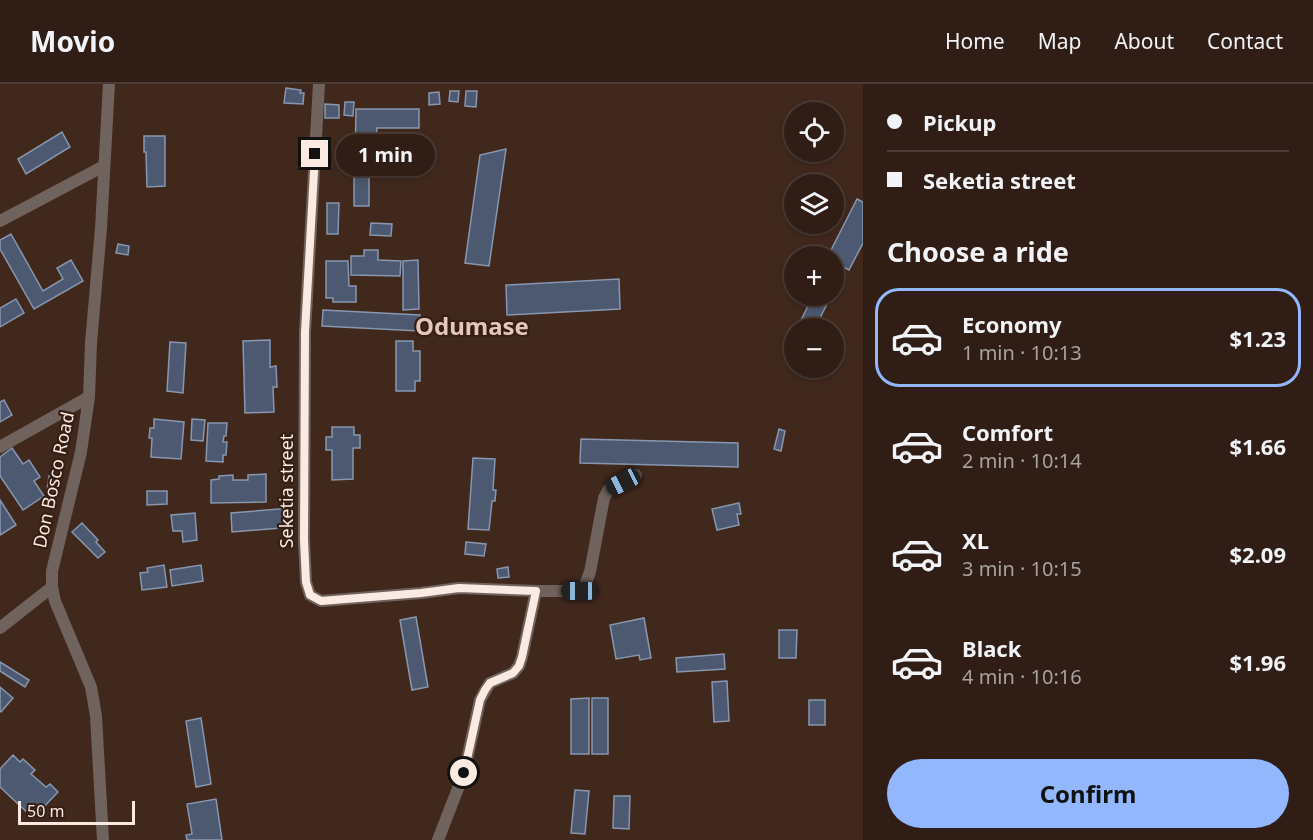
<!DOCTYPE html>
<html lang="en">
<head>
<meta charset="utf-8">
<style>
  :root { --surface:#301e16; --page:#3c2b23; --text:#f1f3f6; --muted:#a8a2a1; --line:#4b3c35; --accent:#92b7fd }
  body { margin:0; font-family:"Noto Sans",sans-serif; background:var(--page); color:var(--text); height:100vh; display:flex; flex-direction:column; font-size:22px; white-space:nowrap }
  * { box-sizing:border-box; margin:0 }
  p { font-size:20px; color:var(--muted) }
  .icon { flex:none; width:33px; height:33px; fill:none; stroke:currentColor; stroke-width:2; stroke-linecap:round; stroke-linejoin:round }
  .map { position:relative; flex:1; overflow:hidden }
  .side { display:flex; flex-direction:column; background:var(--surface); width:450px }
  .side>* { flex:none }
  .guide { display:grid; align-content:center; height:132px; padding:0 24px; background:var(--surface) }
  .buttons { position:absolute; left:784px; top:18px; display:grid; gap:12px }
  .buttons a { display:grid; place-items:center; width:60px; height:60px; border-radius:50%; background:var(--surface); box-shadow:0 3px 9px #0003,0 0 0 2px var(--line); font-size:30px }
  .scale { position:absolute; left:18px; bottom:15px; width:117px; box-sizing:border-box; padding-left:6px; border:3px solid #faeae2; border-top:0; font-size:16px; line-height:21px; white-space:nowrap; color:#faeae2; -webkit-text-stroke:4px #351f14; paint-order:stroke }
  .end { position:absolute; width:27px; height:27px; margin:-14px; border:8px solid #faeae2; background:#111; box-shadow:0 0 0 3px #111 }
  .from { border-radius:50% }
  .bubble { position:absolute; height:42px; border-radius:21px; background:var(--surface); box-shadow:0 3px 9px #0003,0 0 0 2px var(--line); font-size:20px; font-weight:700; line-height:42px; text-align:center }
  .car { position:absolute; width:18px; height:36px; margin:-18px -9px; border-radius:8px; box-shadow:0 0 4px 2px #0007; background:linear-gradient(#222 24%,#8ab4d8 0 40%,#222 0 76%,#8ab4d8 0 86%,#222 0) }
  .guide b { display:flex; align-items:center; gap:21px; height:57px; font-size:22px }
  .guide b+b { border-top:2px solid var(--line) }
  .guide i { width:15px; height:15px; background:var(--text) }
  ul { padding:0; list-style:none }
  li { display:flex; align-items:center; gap:18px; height:99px; margin:0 12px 9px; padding:0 12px; border:3px solid transparent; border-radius:24px }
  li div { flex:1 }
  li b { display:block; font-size:22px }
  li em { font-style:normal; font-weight:700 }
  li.selected { border-color:var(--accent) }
  li>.icon { width:54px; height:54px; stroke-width:1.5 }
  h2 { padding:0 24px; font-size:27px; line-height:72px }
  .button { display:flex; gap:12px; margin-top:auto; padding:12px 24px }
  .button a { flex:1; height:69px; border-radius:36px; background:var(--accent); color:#111; font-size:24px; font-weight:700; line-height:69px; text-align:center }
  header { display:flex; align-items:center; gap:36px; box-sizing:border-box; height:84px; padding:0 30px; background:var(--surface); border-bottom:2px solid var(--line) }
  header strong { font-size:28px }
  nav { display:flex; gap:33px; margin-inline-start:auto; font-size:21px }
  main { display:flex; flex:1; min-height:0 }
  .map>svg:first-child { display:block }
  .building { fill:#4c5970; stroke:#8896af; stroke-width:1.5 }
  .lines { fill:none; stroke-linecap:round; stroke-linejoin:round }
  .street { stroke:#70635e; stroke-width:12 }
  .route { stroke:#faeae2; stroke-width:8 }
  .labels { text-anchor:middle; stroke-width:4.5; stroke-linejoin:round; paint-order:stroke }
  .street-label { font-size:18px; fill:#faeae2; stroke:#351f14 }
  .district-label { font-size:24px; font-weight:bold; fill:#e5c6b8; stroke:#351f14 }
</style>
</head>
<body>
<header>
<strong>Movio</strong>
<nav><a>Home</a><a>Map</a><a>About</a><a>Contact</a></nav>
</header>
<main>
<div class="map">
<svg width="863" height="756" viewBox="0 0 863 756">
  <rect width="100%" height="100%" fill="#40281d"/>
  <!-- building -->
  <g class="building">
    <polygon points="286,4 301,6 300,9 304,9 303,20 284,19"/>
    <polygon points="450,7 459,7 458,18 449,17"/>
    <polygon points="466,7 477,7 476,23 465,22"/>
    <polygon points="439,8 440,20 429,21 429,9"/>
    <polygon points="345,18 354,18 353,32 344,31"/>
    <polygon points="325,20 339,21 339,34 325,34"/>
    <polygon points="356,25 419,25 419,44 377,44 376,55 371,55 371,61 409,61 410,53 420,53 420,72 410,72 410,77 355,77"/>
    <polygon points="62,48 70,63 26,90 18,75"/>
    <polygon points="144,52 165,52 165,102 147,103 146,68 144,68"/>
    <polygon points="506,65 489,182 465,179 480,71"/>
    <rect x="354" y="86" width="15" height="36"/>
    <polygon points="857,115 863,118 863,159 849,186 834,178 834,172 828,172"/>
    <polygon points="327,119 339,119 338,150 327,150"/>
    <polygon points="371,139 392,140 391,152 370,151"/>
    <polygon points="11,150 43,207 63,195 57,184 71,176 83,197 34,225 0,165 0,156"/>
    <polygon points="118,160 129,162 128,171 116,169"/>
    <polygon points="364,166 378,166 378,176 401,177 400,192 351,191 351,172 364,172"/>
    <polygon points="418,176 419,225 403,226 403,177"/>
    <polygon points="326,177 348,177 349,202 356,202 356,218 333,218 333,214 326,214"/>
    <polygon points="619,195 620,225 507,231 506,201"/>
    <polygon points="813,212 831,212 815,244 797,244"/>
    <polygon points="16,215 24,229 0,243 0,224"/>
    <polygon points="323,226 420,231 419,247 322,242"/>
    <polygon points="270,256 270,283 276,282 277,303 273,303 274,328 245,329 243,257"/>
    <polygon points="396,257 413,257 413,267 420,267 420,297 415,297 415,307 396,307"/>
    <polygon points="170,258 186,259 183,309 167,307"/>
    <polygon points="4,316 12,331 0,338 0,318"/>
    <polygon points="154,335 184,338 181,375 151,373 152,354 149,354 150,344 154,344"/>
    <polygon points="192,335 205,336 203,357 191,356"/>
    <polygon points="208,339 227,339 226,352 224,352 223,358 227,358 226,371 223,371 223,378 206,377"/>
    <polygon points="332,343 354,343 354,351 360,351 360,364 353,364 353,395 332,396 332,366 326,366 326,353 332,353"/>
    <polygon points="779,345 785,347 781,367 774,365"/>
    <polygon points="581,355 738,359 738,383 580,379"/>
    <polygon points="12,364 23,380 29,376 40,393 34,397 44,412 23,426 0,392 0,373"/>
    <polygon points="473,374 495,375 493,406 496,406 495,417 492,417 489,446 468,445"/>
    <polygon points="266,390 266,418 211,419 211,396 219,395 219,392 233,391 233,396 248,396 248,391"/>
    <polygon points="49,392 58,393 55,407 47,406"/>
    <polygon points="147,407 167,407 167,420 147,421"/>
    <polygon points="0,416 16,441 0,451"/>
    <polygon points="739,419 741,430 737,430 739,441 717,446 712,425"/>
    <polygon points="291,424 293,443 232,448 231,429"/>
    <polygon points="195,429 197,456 183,458 182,447 173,447 171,431"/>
    <polygon points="82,439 98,456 96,458 105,468 98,474 72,448"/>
    <polygon points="466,458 486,460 484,472 465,470"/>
    <polygon points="164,481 167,503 142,506 140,489 148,488 147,484"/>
    <polygon points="201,481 203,497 172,502 170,486"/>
    <polygon points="508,483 509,493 498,494 497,485"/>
    <polygon points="416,533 428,603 412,606 400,536"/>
    <polygon points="644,534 651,574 640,576 639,571 616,575 610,541"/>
    <polygon points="779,546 797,546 796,574 779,574"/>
    <polygon points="724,570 725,585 677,588 676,574"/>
    <polygon points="0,578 29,596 25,603 0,587"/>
    <polygon points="727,597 729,637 714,638 712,598"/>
    <polygon points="0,603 13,614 1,628 0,627"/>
    <polygon points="589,614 589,670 571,670 571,615"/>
    <rect x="592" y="614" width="16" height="56"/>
    <rect x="809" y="616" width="16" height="25"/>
    <polygon points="201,634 211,700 196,703 186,637"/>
    <polygon points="13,671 20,678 23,675 35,686 31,690 46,703 50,700 58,708 33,734 0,703 0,685"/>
    <polygon points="575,706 589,707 585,750 571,749"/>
    <polygon points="614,712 630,712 629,745 613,744"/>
    <polygon points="216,715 222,756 187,756 186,751 192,750 187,720"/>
  </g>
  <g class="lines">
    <!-- street -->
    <g class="street">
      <polyline points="319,0 305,248 304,456 306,498 310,511 321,517 421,509 459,504 536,507 579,507 585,501 590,488 604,414 609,405 636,391"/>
      <polyline points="0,137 104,82"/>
      <polyline points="0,363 89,313"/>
      <polyline points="0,544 52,503"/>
      <polyline points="103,756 96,632 91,603 55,517 52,503 52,487 81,368 89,313 91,259 101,144 109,0"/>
      <polyline points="438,756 464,689 480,616 485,607 490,599 513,589 519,582 522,573 536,507"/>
    </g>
  </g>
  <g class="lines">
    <!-- route -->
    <polyline class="route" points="315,70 305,248 304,456 306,498 310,511 321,517 421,509 459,504 536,507 522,573 519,582 513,589 490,599 485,606 480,616 464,689"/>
  </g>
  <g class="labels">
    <!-- street labels -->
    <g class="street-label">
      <text transform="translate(54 396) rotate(-78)" y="6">Don Bosco Road</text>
      <text transform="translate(287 407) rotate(-90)" y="6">Seketia street</text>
    </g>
    <!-- district labels -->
    <g class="district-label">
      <text x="472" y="251">Odumase</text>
    </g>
  </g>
</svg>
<div class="buttons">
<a><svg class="icon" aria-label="locate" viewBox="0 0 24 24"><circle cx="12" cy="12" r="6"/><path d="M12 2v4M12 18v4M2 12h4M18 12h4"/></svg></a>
<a><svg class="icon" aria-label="layers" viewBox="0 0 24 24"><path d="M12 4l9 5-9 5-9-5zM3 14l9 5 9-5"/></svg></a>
<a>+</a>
<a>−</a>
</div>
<div class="scale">50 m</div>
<i class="end from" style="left:464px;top:689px"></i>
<i class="end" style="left:315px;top:70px"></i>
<div class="bubble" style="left:336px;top:50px;width:99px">1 min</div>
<i class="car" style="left:623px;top:398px;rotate:243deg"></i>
<i class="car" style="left:579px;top:507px;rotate:270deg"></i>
</div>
<section class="side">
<div class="guide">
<b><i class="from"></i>Pickup</b>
<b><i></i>Seketia street</b>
</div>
<h2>Choose a ride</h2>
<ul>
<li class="selected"><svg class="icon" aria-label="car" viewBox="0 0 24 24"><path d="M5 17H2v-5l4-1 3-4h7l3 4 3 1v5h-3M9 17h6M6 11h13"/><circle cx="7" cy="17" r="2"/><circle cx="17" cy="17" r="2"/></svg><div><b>Economy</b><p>1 min · 10:13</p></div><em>$1.23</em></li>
<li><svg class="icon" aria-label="car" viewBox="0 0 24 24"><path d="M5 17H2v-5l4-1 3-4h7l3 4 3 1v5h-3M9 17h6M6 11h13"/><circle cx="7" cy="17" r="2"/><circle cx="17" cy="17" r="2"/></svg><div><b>Comfort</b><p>2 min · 10:14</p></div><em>$1.66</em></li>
<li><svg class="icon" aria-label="car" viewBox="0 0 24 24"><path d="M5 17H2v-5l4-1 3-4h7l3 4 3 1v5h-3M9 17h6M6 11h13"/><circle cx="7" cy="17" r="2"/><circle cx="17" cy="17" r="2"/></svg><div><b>XL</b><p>3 min · 10:15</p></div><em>$2.09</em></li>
<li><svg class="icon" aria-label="car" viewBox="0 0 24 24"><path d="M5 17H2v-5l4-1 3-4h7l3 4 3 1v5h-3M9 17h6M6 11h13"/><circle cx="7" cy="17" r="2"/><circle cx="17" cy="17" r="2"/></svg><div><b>Black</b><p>4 min · 10:16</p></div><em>$1.96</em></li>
</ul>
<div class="button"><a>Confirm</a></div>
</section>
</main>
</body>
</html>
